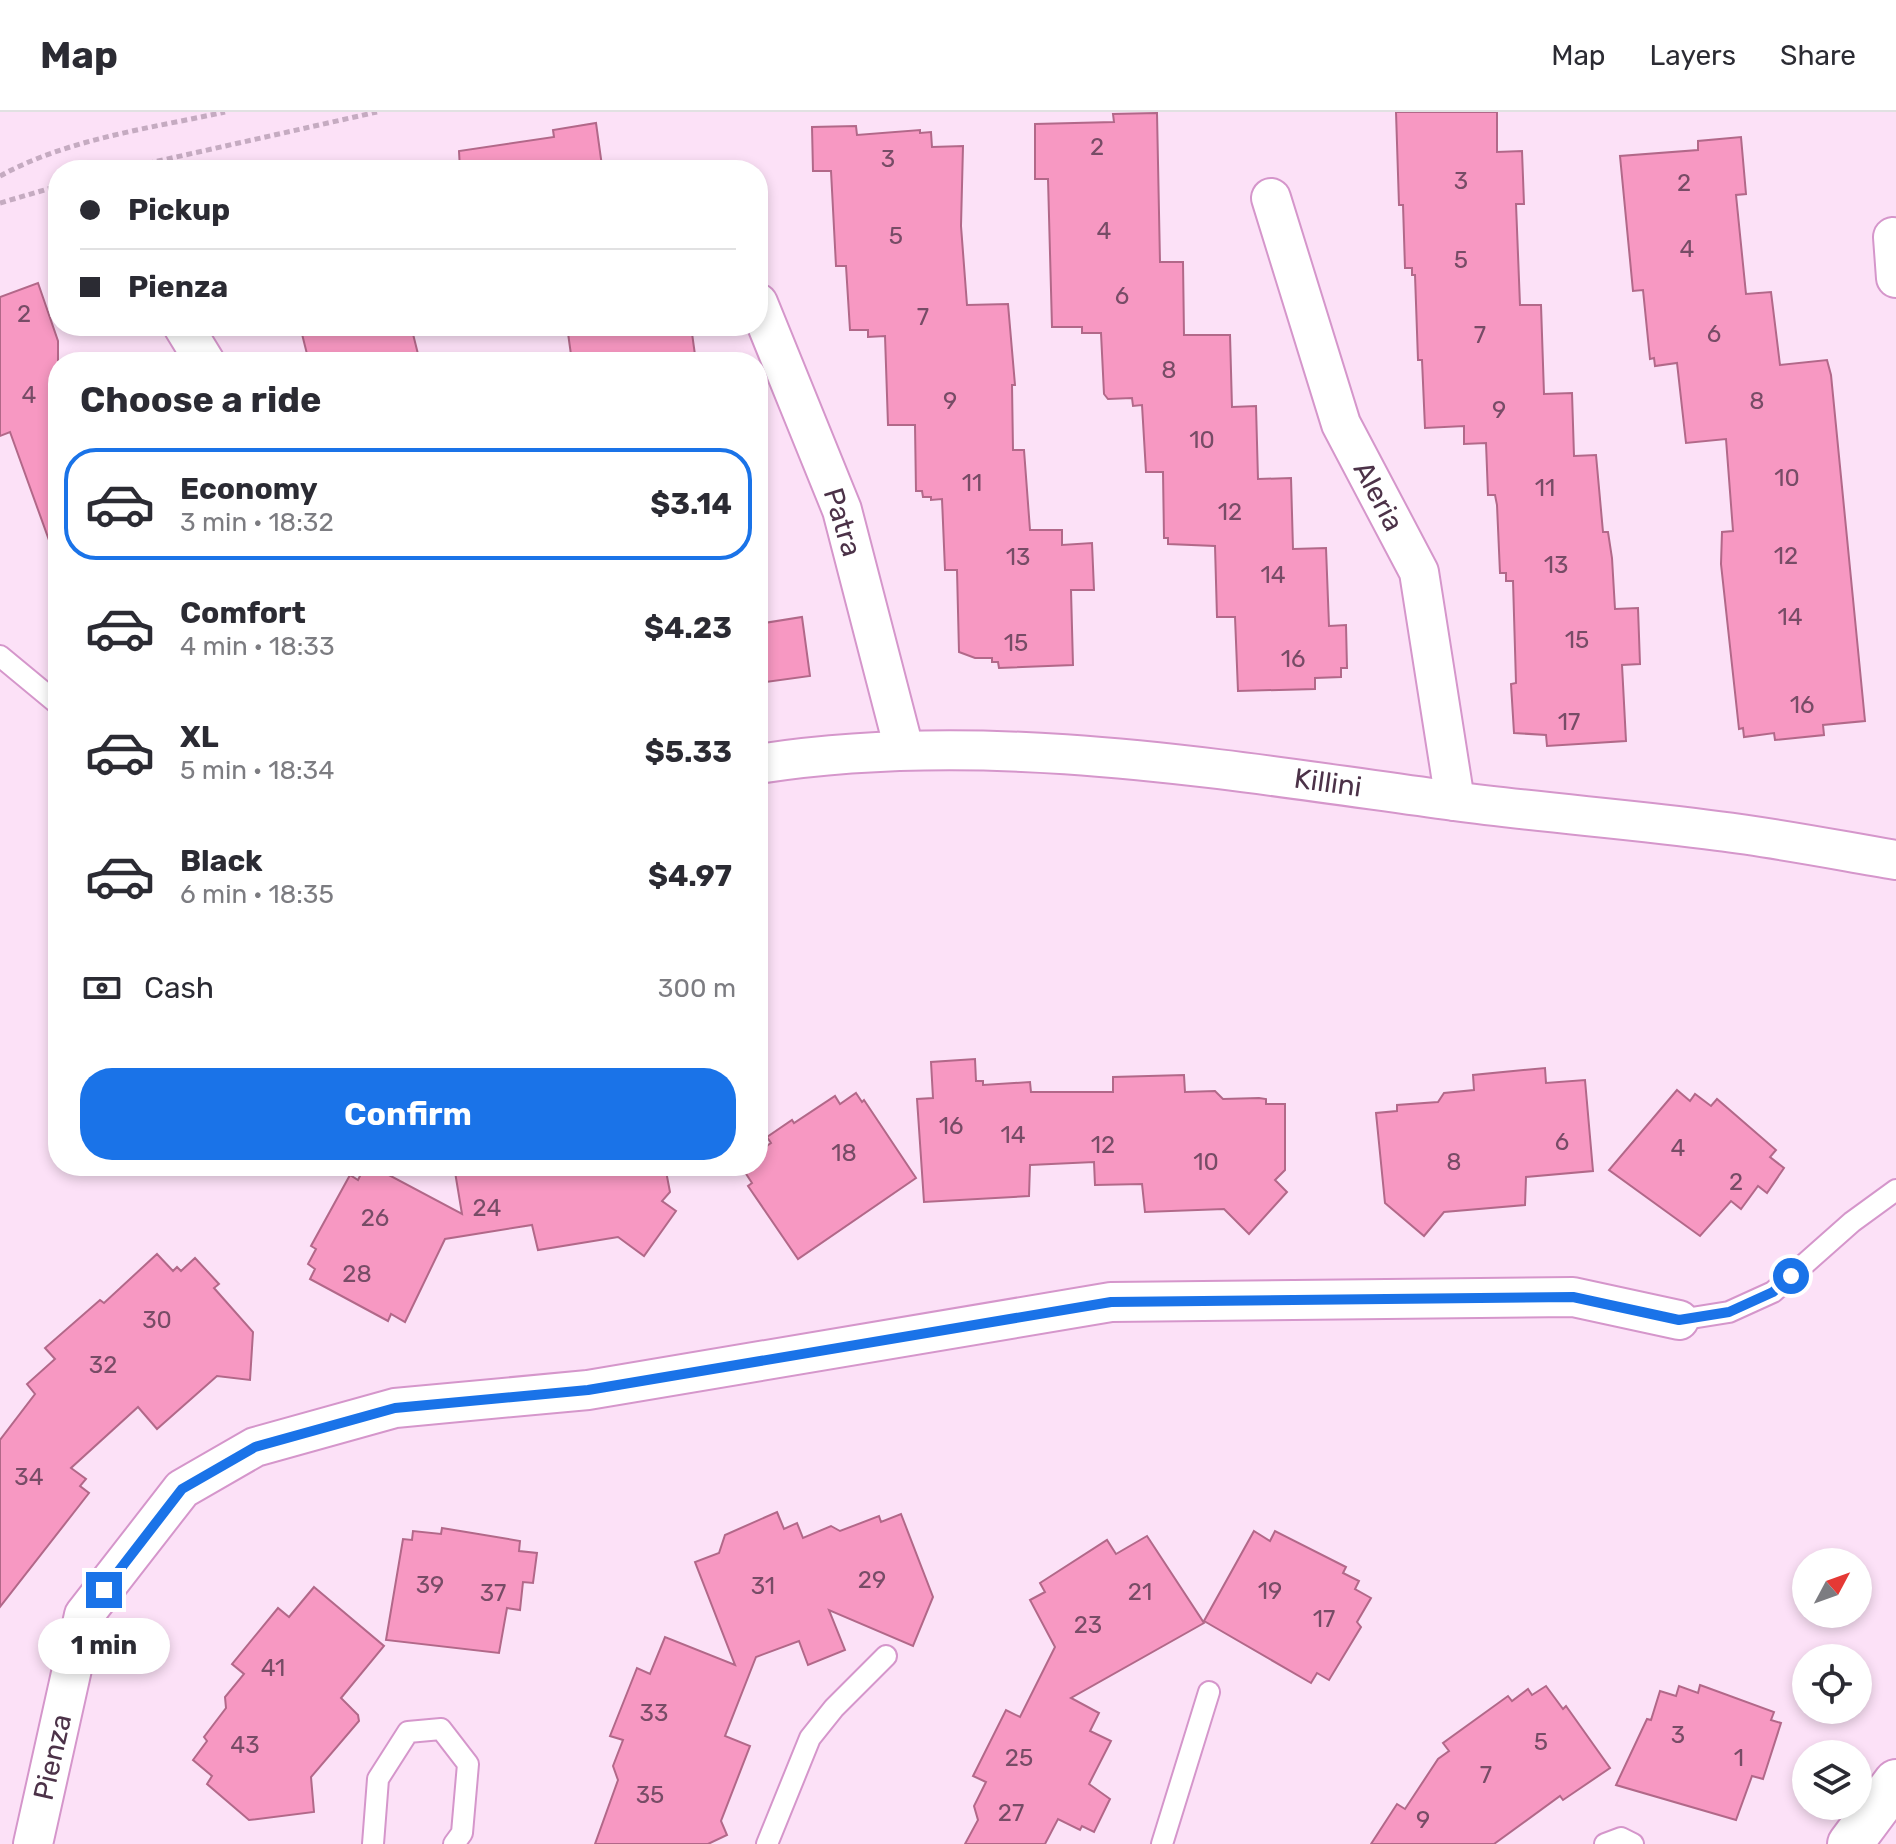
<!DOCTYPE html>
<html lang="en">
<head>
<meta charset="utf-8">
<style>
  :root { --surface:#fff; --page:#f2f2f3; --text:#2b2b33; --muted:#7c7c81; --line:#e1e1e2; --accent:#1a73e8 }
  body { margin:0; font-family:Rubik,sans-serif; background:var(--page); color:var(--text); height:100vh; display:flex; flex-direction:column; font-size:30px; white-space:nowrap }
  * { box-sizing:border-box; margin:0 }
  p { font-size:26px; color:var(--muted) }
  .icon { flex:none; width:44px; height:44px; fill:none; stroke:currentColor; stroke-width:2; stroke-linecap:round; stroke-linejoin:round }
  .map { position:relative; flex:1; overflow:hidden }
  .details { position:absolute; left:48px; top:240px; width:720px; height:824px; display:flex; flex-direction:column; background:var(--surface); border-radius:32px; box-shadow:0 4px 12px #0003 }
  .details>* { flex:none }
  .banner { position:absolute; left:48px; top:48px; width:720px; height:176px; border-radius:32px; box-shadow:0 4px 12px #0003; display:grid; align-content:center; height:176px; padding:0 32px; background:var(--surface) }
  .needle { width:52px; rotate:49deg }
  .tools { position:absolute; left:1792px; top:1436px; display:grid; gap:16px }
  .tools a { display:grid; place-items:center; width:80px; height:80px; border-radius:50%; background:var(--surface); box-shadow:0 4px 12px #0003; font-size:40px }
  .end { position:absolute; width:36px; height:36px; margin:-18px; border:10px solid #1a73e8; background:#fff; box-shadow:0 0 0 4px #fff }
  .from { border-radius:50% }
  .bubble { position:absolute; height:56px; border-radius:28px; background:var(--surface); box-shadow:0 4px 12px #0003; font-size:26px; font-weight:700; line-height:56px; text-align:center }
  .banner b { display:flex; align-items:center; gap:28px; height:76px; font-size:30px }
  .banner b+b { border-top:2px solid var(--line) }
  .banner i { width:20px; height:20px; background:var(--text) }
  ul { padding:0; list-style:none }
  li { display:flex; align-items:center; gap:24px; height:112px; margin:0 16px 12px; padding:0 16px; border:4px solid transparent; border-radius:32px }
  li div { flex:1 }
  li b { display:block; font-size:30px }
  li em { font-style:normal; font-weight:700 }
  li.on { border-color:var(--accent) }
  li>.icon { width:72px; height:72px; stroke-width:1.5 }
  h2 { padding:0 32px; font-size:36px; line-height:96px }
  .pay { display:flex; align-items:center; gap:20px; height:88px; padding:0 32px; font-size:30px }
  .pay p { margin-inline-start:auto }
  .cta { display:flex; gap:16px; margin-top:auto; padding:16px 32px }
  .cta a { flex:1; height:92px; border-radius:32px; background:var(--accent); color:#fff; font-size:32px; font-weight:700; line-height:92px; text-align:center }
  header { display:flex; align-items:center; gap:48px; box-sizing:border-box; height:112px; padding:0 40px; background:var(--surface); border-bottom:2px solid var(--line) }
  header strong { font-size:38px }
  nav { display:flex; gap:44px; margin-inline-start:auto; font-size:28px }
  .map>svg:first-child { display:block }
  .building { fill:#f798c2; stroke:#b26889; stroke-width:2 }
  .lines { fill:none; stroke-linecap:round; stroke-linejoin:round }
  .service-casing { stroke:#d596cb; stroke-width:24 }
  .minor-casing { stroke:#d596cb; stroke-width:42 }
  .tertiary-casing { stroke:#d596cb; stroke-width:48 }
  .path { stroke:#c5abc1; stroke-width:5; stroke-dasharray:6 4; stroke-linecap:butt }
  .service { stroke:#fff; stroke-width:20 }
  .minor { stroke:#fff; stroke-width:38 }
  .tertiary { stroke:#fff; stroke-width:44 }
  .route { stroke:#1a73e8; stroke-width:10 }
  .labels { text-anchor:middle; stroke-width:6; stroke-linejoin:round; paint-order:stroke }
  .number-label { font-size:24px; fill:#774c66 }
  .street-label { font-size:28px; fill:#4c3248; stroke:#fff }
</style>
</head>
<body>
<header>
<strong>Map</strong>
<nav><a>Map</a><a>Layers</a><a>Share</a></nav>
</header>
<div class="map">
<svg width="1896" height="1732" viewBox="0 0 1896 1732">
  <rect width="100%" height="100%" fill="#fce1f7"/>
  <!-- building -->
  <g class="building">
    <polygon points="1396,0 1497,0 1497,40 1522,39 1524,92 1516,92 1520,193 1541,193 1544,282 1572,281 1574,344 1596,343 1603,420 1608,420 1612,446 1615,497 1638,496 1640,552 1622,553 1626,629 1547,634 1546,623 1514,621 1511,572 1516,571 1513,469 1506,469 1506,461 1500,461 1497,393 1495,383 1488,383 1486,331 1464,332 1464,314 1425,316 1422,248 1418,248 1415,163 1412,163 1412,156 1405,156 1403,93 1399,93"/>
    <polygon points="1157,1 1160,150 1183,150 1184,223 1230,223 1232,295 1256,294 1258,367 1291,366 1293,437 1326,436 1329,514 1346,513 1347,556 1341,556 1341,565 1315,566 1315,577 1238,579 1235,505 1217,505 1215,434 1168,432 1168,426 1164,426 1163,360 1146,360 1142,293 1133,294 1132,286 1108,287 1104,282 1101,221 1082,221 1082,215 1052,215 1048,67 1035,67 1035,12 1114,10 1113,2"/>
    <polygon points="596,11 602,54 581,58 460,58 459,39 554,25 553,18"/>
    <polygon points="856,14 857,23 920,18 920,21 931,20 932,35 963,34 961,114 967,193 1008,192 1015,273 1012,273 1013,338 1024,338 1030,418 1062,418 1062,433 1092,431 1094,478 1071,478 1073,553 999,556 998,550 992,550 992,546 975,546 959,540 957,458 945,458 942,387 931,388 931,385 923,385 922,379 916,379 915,313 888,313 885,224 868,225 868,218 850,218 846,154 836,154 831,59 813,59 812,15"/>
    <polygon points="1741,25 1746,82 1736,83 1746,182 1771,180 1780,253 1827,248 1831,263 1865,609 1823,613 1824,623 1775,628 1774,621 1744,625 1743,616 1739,617 1721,452 1722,420 1733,419 1726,327 1686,331 1677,251 1655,254 1654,246 1650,247 1643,178 1633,179 1620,44 1698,38 1698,29"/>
    <polygon points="38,171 58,229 58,441 54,442 10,320 0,324 0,185"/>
    <polygon points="300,214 411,214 420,250 309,250"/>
    <polygon points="567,214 691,214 696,250 572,250"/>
    <polygon points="802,505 810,564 758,571 758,512"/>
    <polygon points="975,947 976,969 983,969 983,973 1030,970 1031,980 1113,980 1113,965 1184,963 1185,980 1215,979 1223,987 1259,986 1266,987 1266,992 1285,992 1285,1058 1275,1068 1287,1080 1249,1122 1224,1097 1145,1100 1142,1072 1095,1073 1094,1050 1030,1053 1029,1084 924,1090 917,987 933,986 931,950"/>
    <polygon points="1545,956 1546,971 1585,968 1593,1059 1526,1065 1525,1093 1444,1100 1424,1124 1385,1091 1376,1001 1397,999 1397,993 1438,990 1444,981 1474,978 1473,963"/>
    <polygon points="1677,978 1690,989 1695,982 1711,994 1717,987 1776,1038 1770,1045 1784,1056 1767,1081 1758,1074 1741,1097 1731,1089 1700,1124 1609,1058"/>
    <polygon points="856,981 862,990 864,988 916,1066 798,1147 748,1074 752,1071 741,1054 758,1054 758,1040 771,1031 767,1025 792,1008 794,1011 835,984 840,992"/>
    <polygon points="365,1054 372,1054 462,1102 454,1054 665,1054 670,1080 662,1089 676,1099 644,1144 618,1125 538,1138 532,1113 445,1127 405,1210 391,1202 388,1209 310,1167 315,1157 308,1152 316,1137 311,1134 350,1063 358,1068"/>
    <polygon points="157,1142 173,1159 177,1155 181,1159 195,1146 219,1172 214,1176 253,1220 250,1268 217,1264 157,1317 138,1295 71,1356 86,1367 80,1374 89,1381 0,1495 0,1328 35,1282 27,1272 55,1247 45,1236 100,1188 104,1191"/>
    <polygon points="777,1400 784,1417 797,1411 803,1426 831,1414 840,1419 879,1404 881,1410 901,1402 933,1485 913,1534 829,1498 845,1538 808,1553 799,1529 756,1545 725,1624 750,1634 721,1709 727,1723 708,1732 595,1732 618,1668 613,1654 623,1628 610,1624 637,1556 650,1562 665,1525 735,1553 695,1450 719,1441 725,1423"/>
    <polygon points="442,1416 520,1429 519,1439 537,1441 533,1471 523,1470 520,1498 507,1496 499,1541 386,1528 403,1427 412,1428 413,1419 441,1422"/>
    <polygon points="1254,1419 1270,1429 1275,1419 1346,1455 1343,1461 1359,1469 1355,1477 1371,1486 1357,1510 1361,1515 1329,1568 1317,1561 1311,1571 1204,1509"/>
    <polygon points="1147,1424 1204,1511 1071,1586 1099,1601 1090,1619 1111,1629 1089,1672 1110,1687 1094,1720 1082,1714 1080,1718 1058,1707 1045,1732 965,1732 978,1708 974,1694 986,1670 973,1664 1006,1598 1020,1605 1055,1535 1030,1488 1045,1480 1040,1471 1107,1428 1116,1442"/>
    <polygon points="314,1475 384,1534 341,1586 358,1603 359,1609 311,1665 314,1700 249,1708 207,1672 212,1664 193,1648 207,1629 204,1625 226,1596 225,1585 244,1562 232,1552 278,1496 289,1505"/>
    <polygon points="1700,1573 1774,1600 1771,1608 1781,1611 1763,1667 1752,1664 1736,1708 1616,1673 1647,1607 1651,1608 1660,1579 1676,1584 1679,1574 1698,1581"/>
    <polygon points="1546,1574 1563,1597 1566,1594 1610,1656 1563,1688 1560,1684 1494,1732 1371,1732 1397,1692 1405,1697 1438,1647 1449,1639 1443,1631 1508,1584 1512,1589 1528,1577 1532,1583"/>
  </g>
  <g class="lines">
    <defs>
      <g id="service">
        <polyline points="0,544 58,592"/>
        <polyline points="1679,1208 1729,1200 1773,1180 1852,1110 1896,1078"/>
        <polyline points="373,1732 378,1667 408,1620 441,1617 468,1652 462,1721 454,1732"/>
        <polyline points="767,1732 810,1626 834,1596 886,1544"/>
        <polyline points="1162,1732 1209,1580"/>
        <polyline points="1605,1732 1621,1726 1633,1732"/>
      </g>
      <g id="minor">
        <polyline points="1271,86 1341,312 1419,460 1455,689"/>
        <polyline points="1893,125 1896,166"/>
        <polyline points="758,191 842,398 904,637"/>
        <polyline points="183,214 205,250"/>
        <path d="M758,652c231,-36 466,6 696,37 87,12 176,18 264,30 59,7 119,19 178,29"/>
        <polyline points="33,1732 84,1503 182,1377 255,1335 395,1296 588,1278 1111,1190 1573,1185 1679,1208"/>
      </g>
      <polyline id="tertiary" points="1850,1732 1896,1670"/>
    </defs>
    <!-- service casing -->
    <use href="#service" class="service-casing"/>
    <!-- minor casing -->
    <use href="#minor" class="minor-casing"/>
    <!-- tertiary casing -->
    <use href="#tertiary" class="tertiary-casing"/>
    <!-- path -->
    <g class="path">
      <polyline points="118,58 377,0"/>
      <path d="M0,64c67,-37 151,-48 225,-64"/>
      <polyline points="0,91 58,74"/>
    </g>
    <!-- service -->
    <use href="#service" class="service"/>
    <!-- minor -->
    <use href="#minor" class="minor"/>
    <!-- tertiary -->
    <use href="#tertiary" class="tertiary"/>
  </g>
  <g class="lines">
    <!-- route -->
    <polyline class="route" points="104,1478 182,1377 255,1335 395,1296 588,1278 1111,1190 1573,1185 1679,1208 1729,1200 1773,1180 1791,1164"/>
  </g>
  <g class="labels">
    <!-- number labels -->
    <g class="number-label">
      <text x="1097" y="43">2</text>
      <text x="888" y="55">3</text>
      <text x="1461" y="77">3</text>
      <text x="1684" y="79">2</text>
      <text x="1104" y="127">4</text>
      <text x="896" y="132">5</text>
      <text x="1687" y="145">4</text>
      <text x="1461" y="156">5</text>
      <text x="1122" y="192">6</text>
      <text x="24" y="210">2</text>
      <text x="923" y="213">7</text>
      <text x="1714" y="230">6</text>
      <text x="1480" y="231">7</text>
      <text x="1169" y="266">8</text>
      <text x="29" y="291">4</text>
      <text x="950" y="297">9</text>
      <text x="1757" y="297">8</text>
      <text x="1499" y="306">9</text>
      <text x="1202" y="336">10</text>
      <text x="1787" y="374">10</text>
      <text x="972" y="379">11</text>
      <text x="1545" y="384">11</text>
      <text x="1230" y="408">12</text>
      <text x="1786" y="452">12</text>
      <text x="1018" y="453">13</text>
      <text x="1556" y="461">13</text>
      <text x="1273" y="471">14</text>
      <text x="1790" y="513">14</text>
      <text x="1577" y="536">15</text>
      <text x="1016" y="539">15</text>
      <text x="1293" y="555">16</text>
      <text x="1802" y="601">16</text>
      <text x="1569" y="618">17</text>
      <text x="951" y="1022">16</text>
      <text x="1013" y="1031">14</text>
      <text x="1562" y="1038">6</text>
      <text x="1103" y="1041">12</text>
      <text x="1678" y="1044">4</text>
      <text x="844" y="1049">18</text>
      <text x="1206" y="1058">10</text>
      <text x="1454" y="1058">8</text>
      <text x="1736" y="1078">2</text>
      <text x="487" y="1104">24</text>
      <text x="375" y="1114">26</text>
      <text x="357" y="1170">28</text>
      <text x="157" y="1216">30</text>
      <text x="103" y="1261">32</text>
      <text x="29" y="1373">34</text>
      <text x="872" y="1476">29</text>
      <text x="430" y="1481">39</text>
      <text x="763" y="1482">31</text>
      <text x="1270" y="1487">19</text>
      <text x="1140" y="1488">21</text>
      <text x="493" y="1489">37</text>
      <text x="1324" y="1515">17</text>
      <text x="1088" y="1521">23</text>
      <text x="273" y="1564">41</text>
      <text x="654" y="1609">33</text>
      <text x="1678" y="1631">3</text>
      <text x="1541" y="1638">5</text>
      <text x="245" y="1641">43</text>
      <text x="1019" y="1654">25</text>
      <text x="1739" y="1654">1</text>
      <text x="1486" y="1671">7</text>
      <text x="650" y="1691">35</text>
      <text x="1011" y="1709">27</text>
      <text x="1423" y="1716">9</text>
    </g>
    <!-- street labels -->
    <g class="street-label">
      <text transform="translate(1379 384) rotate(62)" y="10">Aleria</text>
      <text transform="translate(843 410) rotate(73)" y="10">Patra</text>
      <text transform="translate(1328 670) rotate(8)" y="10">Killini</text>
      <text transform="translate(52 1645) rotate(-77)" y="10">Pienza</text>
    </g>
  </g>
</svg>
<div class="tools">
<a><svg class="needle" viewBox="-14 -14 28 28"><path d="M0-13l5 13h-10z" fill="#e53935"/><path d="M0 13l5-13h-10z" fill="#7c7c81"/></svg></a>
<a><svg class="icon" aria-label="locate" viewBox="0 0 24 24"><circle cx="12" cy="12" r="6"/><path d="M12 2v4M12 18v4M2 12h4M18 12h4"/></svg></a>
<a><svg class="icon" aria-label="layers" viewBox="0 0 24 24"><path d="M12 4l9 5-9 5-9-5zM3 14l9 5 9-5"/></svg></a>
</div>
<i class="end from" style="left:1791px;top:1164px"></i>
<i class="end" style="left:104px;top:1478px"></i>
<div class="bubble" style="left:38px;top:1506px;width:132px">1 min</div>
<div class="banner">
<b><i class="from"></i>Pickup</b>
<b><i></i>Pienza</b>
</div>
<section class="details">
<h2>Choose a ride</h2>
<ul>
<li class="on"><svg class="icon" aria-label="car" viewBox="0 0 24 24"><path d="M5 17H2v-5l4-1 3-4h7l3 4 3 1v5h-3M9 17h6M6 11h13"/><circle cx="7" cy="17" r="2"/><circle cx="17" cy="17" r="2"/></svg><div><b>Economy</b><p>3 min · 18:32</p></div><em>$3.14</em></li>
<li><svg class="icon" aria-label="car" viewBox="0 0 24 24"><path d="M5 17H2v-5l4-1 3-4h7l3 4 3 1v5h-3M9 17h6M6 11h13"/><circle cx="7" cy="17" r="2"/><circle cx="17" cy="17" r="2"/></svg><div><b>Comfort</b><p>4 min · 18:33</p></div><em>$4.23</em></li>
<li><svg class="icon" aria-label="car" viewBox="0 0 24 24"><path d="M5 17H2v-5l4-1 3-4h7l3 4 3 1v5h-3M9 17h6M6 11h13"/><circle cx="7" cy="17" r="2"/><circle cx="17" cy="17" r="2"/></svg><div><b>XL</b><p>5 min · 18:34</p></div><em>$5.33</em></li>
<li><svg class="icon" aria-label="car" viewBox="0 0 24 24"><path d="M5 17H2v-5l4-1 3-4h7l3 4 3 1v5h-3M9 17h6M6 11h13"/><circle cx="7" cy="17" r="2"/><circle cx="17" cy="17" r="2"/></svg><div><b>Black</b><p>6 min · 18:35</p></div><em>$4.97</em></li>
</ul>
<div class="pay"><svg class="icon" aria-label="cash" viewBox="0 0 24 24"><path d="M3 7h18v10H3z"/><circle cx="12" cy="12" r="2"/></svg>Cash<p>300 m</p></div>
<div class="cta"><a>Confirm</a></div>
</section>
</div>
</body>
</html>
